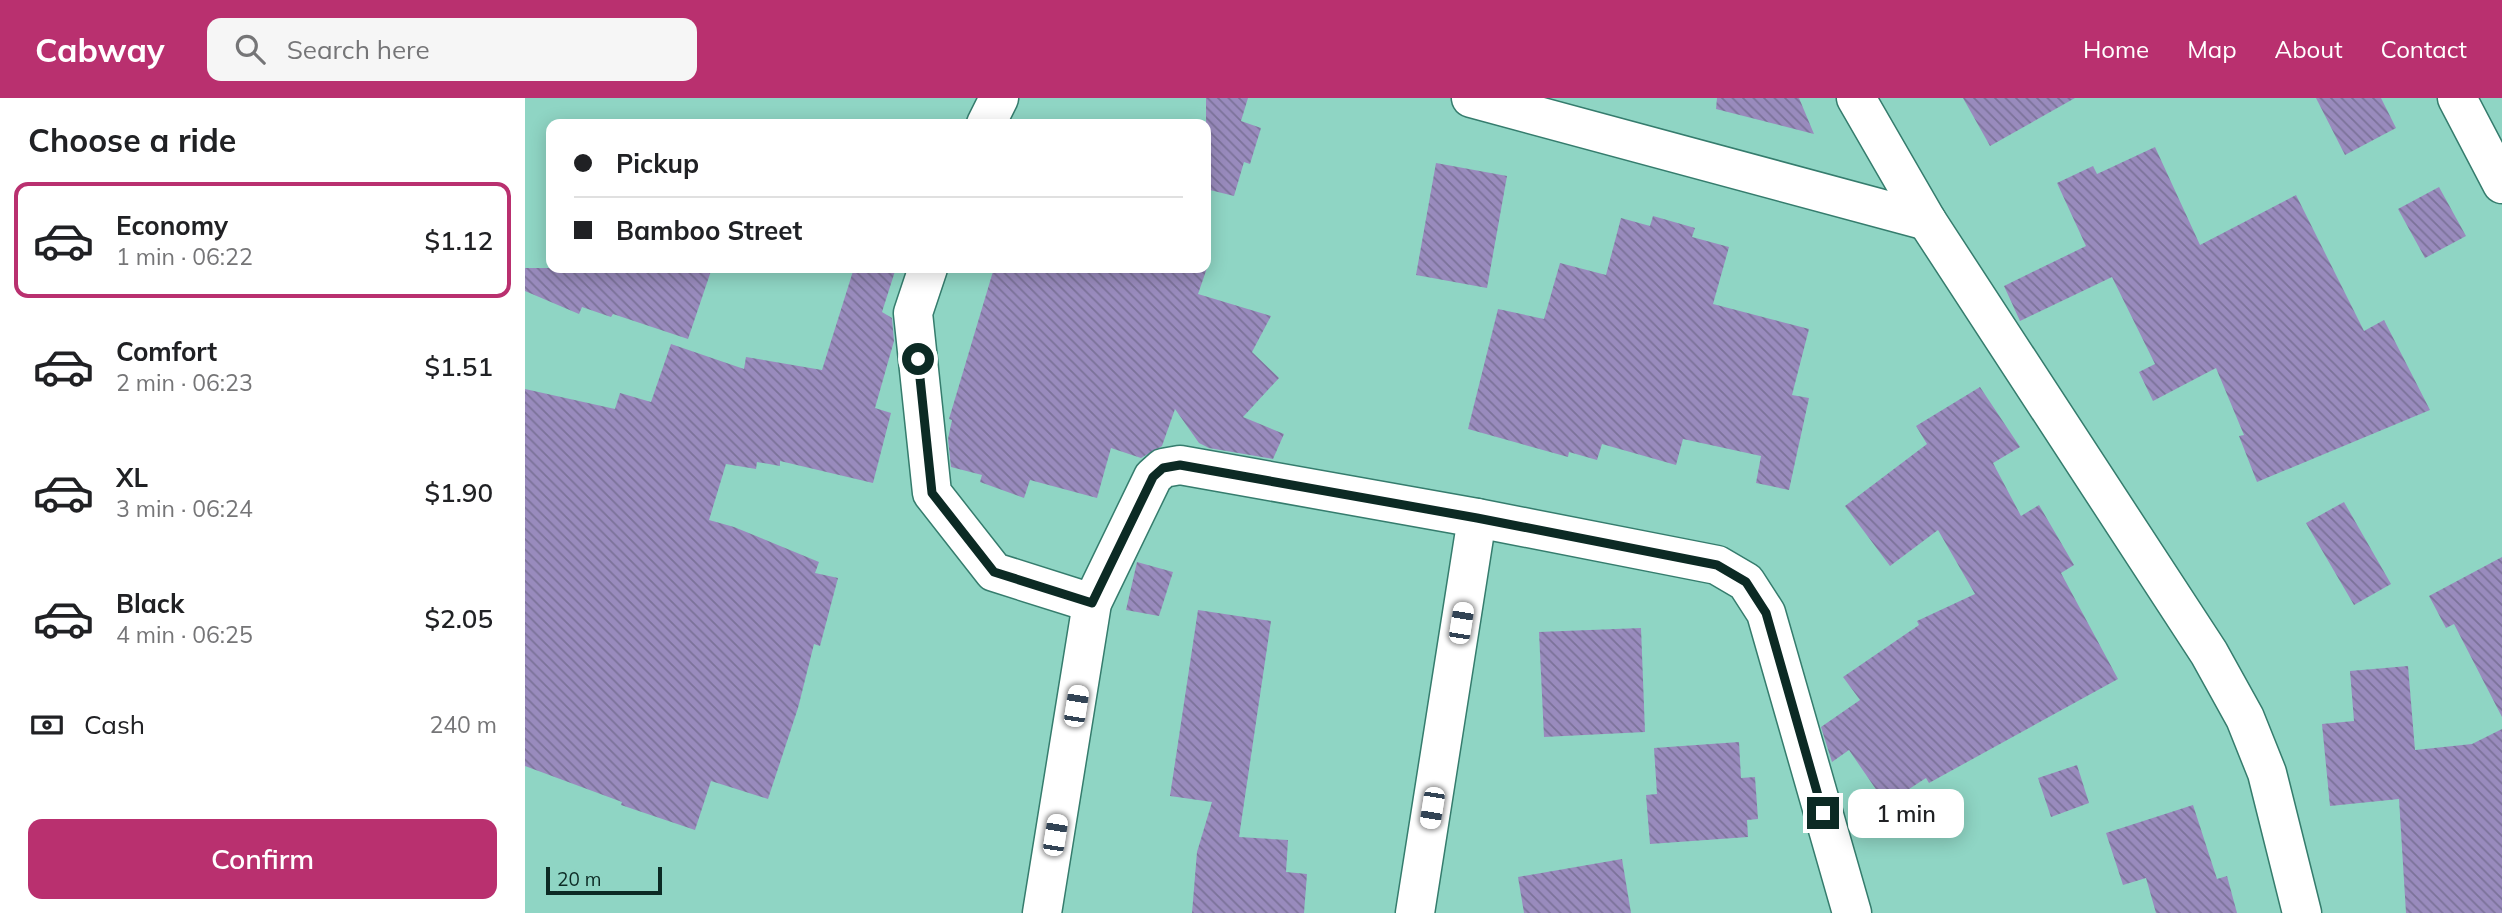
<!DOCTYPE html>
<html lang="en">
<head>
<meta charset="utf-8">
<style>
  :root { --surface:#fff; --page:#f6f6f6; --text:#202124; --muted:#757577; --line:#e0e0e0; --accent:#b9306f }
  body { margin:0; font-family:Mulish,sans-serif; background:var(--page); color:var(--text); height:100vh; display:flex; flex-direction:column; font-size:26px; white-space:nowrap }
  * { box-sizing:border-box; margin:0 }
  p { font-size:23px; color:var(--muted) }
  .icon { flex:none; width:38px; height:38px; fill:none; stroke:currentColor; stroke-width:2; stroke-linecap:round; stroke-linejoin:round }
  .map { position:relative; flex:1; overflow:hidden }
  .details { display:flex; flex-direction:column; background:var(--surface); width:525px }
  .details>* { flex:none }
  .hud { position:absolute; left:21px; top:21px; width:665px; height:154px; border-radius:14px; box-shadow:0 4px 18px #0003; display:grid; align-content:center; height:154px; padding:0 28px; background:var(--surface) }
  .scale { position:absolute; left:21px; bottom:18px; width:116px; box-sizing:border-box; padding-left:7px; border:4px solid #0c2a24; border-top:0; font-size:19px; line-height:24px; white-space:nowrap; color:#0c2a24; -webkit-text-stroke:5px #8fd5c4; paint-order:stroke }
  .end { position:absolute; width:32px; height:32px; margin:-16px; border:9px solid #0c2a24; background:#fff; box-shadow:0 0 0 4px #fff }
  .from { border-radius:50% }
  .bubble { position:absolute; height:49px; border-radius:14px; background:var(--surface); box-shadow:0 4px 18px #0003; font-size:23px; font-weight:600; line-height:49px; text-align:center }
  .car { position:absolute; width:21px; height:42px; margin:-21px -10px; border-radius:9px; box-shadow:0 0 5px 2px #0007; background:linear-gradient(#fff 24%,#345 0 40%,#fff 0 76%,#345 0 86%,#fff 0) }
  .hud b { display:flex; align-items:center; gap:24px; height:66px; font-size:26px }
  .hud b+b { border-top:2px solid var(--line) }
  .hud i { width:18px; height:18px; background:var(--text) }
  ul { padding:0; list-style:none }
  li { display:flex; align-items:center; gap:21px; height:116px; margin:0 14px 10px; padding:0 14px; border:4px solid transparent; border-radius:14px }
  li div { flex:1 }
  li b { display:block; font-size:26px }
  li em { font-style:normal; font-weight:600 }
  li.active { border-color:var(--accent) }
  li>.icon { width:63px; height:63px; stroke-width:1.5 }
  h2 { padding:0 28px; font-size:32px; line-height:84px }
  .pay { display:flex; align-items:center; gap:18px; height:77px; padding:0 28px; font-size:26px }
  .pay p { margin-inline-start:auto }
  .primary-button { display:flex; gap:14px; margin-top:auto; padding:14px 28px }
  .primary-button a { flex:1; height:80px; border-radius:14px; background:var(--accent); color:#fff; font-size:28px; font-weight:600; line-height:80px; text-align:center }
  header { display:flex; align-items:center; gap:42px; box-sizing:border-box; height:98px; padding:0 35px; background:var(--accent); color:#fff }
  header strong { font-size:33px }
  nav { display:flex; gap:38px; margin-inline-start:auto; font-size:24px }
  .search { width:490px; height:63px; background:var(--page); display:flex; align-items:center; gap:18px; box-sizing:border-box; padding:0 24px; border-radius:14px; color:var(--muted); font-size:26px }
  main { display:flex; flex:1; min-height:0 }
  .map>svg:first-child { display:block }
  .building { fill:url(#building-back-hatch) }
  .lines { fill:none; stroke-linecap:round; stroke-linejoin:round }
  .minor-casing { stroke:#357c6d; stroke-width:41 }
  .minor { stroke:#fff; stroke-width:38 }
  .route { stroke:#0c2a24; stroke-width:9 }
</style>
</head>
<body>
<header>
<strong>Cabway</strong>
<div class="search"><svg class="icon" aria-label="search" viewBox="0 0 24 24"><circle cx="10" cy="10" r="6"/><path d="M15 15l6 6"/></svg>Search here</div>
<nav><a>Home</a><a>Map</a><a>About</a><a>Contact</a></nav>
</header>
<main>
<section class="details">
<h2>Choose a ride</h2>
<ul>
<li class="active"><svg class="icon" aria-label="car" viewBox="0 0 24 24"><path d="M5 17H2v-5l4-1 3-4h7l3 4 3 1v5h-3M9 17h6M6 11h13"/><circle cx="7" cy="17" r="2"/><circle cx="17" cy="17" r="2"/></svg><div><b>Economy</b><p>1 min · 06:22</p></div><em>$1.12</em></li>
<li><svg class="icon" aria-label="car" viewBox="0 0 24 24"><path d="M5 17H2v-5l4-1 3-4h7l3 4 3 1v5h-3M9 17h6M6 11h13"/><circle cx="7" cy="17" r="2"/><circle cx="17" cy="17" r="2"/></svg><div><b>Comfort</b><p>2 min · 06:23</p></div><em>$1.51</em></li>
<li><svg class="icon" aria-label="car" viewBox="0 0 24 24"><path d="M5 17H2v-5l4-1 3-4h7l3 4 3 1v5h-3M9 17h6M6 11h13"/><circle cx="7" cy="17" r="2"/><circle cx="17" cy="17" r="2"/></svg><div><b>XL</b><p>3 min · 06:24</p></div><em>$1.90</em></li>
<li><svg class="icon" aria-label="car" viewBox="0 0 24 24"><path d="M5 17H2v-5l4-1 3-4h7l3 4 3 1v5h-3M9 17h6M6 11h13"/><circle cx="7" cy="17" r="2"/><circle cx="17" cy="17" r="2"/></svg><div><b>Black</b><p>4 min · 06:25</p></div><em>$2.05</em></li>
</ul>
<div class="pay"><svg class="icon" aria-label="cash" viewBox="0 0 24 24"><path d="M3 7h18v10H3z"/><circle cx="12" cy="12" r="2"/></svg>Cash<p>240 m</p></div>
<div class="primary-button"><a>Confirm</a></div>
</section>
<div class="map">
<svg width="1977" height="815" viewBox="0 0 1977 815">
  <defs>
    <pattern id="building-back-hatch" width="6" height="6" patternUnits="userSpaceOnUse" patternTransform="scale(1.75)"><rect width="6" height="6" fill="#998bbd"/><path d="M-1 5l2 2M0 0l6 6M5-1l2 2" fill="none" stroke="#7b7299"/></pattern>
  </defs>
  <rect width="100%" height="100%" fill="#8fd5c4"/>
  <!-- building -->
  <g class="building">
    <polygon points="681,0 723,0 716,23 736,30 725,66 719,64 709,98 681,91"/>
    <polygon points="1192,0 1274,0 1289,36 1191,11"/>
    <polygon points="1438,0 1550,0 1465,48"/>
    <polygon points="1791,0 1856,0 1871,30 1820,57"/>
    <polygon points="1630,49 1675,147 1771,97 1839,233 1859,222 1905,312 1732,384 1714,338 1719,337 1691,270 1628,303 1614,274 1630,266 1587,179 1495,223 1479,188 1561,148 1532,85 1568,68 1572,76"/>
    <polygon points="911,65 982,78 962,190 891,177"/>
    <polygon points="1914,89 1941,138 1900,160 1873,111"/>
    <polygon points="1128,118 1170,130 1167,139 1204,149 1188,206 1284,231 1267,297 1284,300 1264,392 1231,385 1236,358 1158,341 1151,367 1077,346 1072,362 1044,354 1043,359 943,331 973,211 1019,221 1035,165 1081,177 1096,120 1125,128"/>
    <polygon points="0,170 187,170 163,241 88,216 86,219 57,209 54,216 0,193"/>
    <polygon points="329,170 371,170 357,214 367,220 369,243 350,310 366,315 348,385 255,363 255,368 232,364 231,371 201,366 184,422 209,429 294,464 290,475 313,480 295,548 289,546 273,610 243,701 186,683 170,732 96,707 97,704 0,668 0,291 90,311 95,295 126,304 146,246 219,271 221,259 297,272"/>
    <polygon points="469,170 682,170 673,196 746,218 727,254 754,280 718,319 759,336 748,361 684,350 674,345 650,311 637,348 616,360 586,350 572,400 505,382 499,400 455,384 457,377 426,369 423,341 427,322 424,321"/>
    <polygon points="1455,289 1495,349 1468,365 1496,418 1514,407 1549,467 1536,475 1593,581 1404,685 1401,680 1361,706 1324,652 1307,664 1296,629 1335,602 1318,579 1394,527 1392,523 1450,496 1413,432 1365,468 1320,408 1402,346 1391,328"/>
    <polygon points="1819,404 1866,486 1829,507 1781,425"/>
    <polygon points="1977,459 1977,619 1929,526 1921,530 1904,498"/>
    <polygon points="612,464 648,474 634,518 601,512"/>
    <polygon points="673,512 746,523 714,739 763,742 761,774 782,776 779,815 667,815 672,754 687,704 645,698"/>
    <polygon points="1116,530 1120,634 1019,639 1014,534"/>
    <polygon points="1883,568 1890,652 1947,646 1977,631 1977,815 1881,815 1874,701 1805,708 1797,626 1829,623 1825,573"/>
    <polygon points="1214,644 1216,680 1230,679 1233,721 1222,722 1223,739 1125,746 1121,697 1132,696 1129,650"/>
    <polygon points="1552,667 1564,705 1526,719 1513,680"/>
    <polygon points="1668,707 1692,781 1702,778 1712,815 1631,815 1621,780 1598,787 1581,735"/>
    <polygon points="1097,761 1106,815 999,815 993,779"/>
  </g>
  <g class="lines">
    <defs>
      <g id="minor">
        <polyline points="946,0 1402,123"/>
        <polyline points="1331,0 1402,123 1684,555 1720,620 1742,675 1777,815"/>
        <polyline points="1932,0 1977,86"/>
        <polyline points="461,26 474,0"/>
        <polyline points="403,170 388,215 407,395 469,474 567,505"/>
        <polyline points="517,815 567,505 628,379 638,370 655,367 952,420 1192,467 1221,484 1241,515 1327,815"/>
        <polyline points="890,815 952,420"/>
      </g>
    </defs>
    <!-- minor casing -->
    <use href="#minor" class="minor-casing"/>
    <!-- minor -->
    <use href="#minor" class="minor"/>
  </g>
  <g class="lines">
    <!-- route -->
    <polyline class="route" points="393,261 407,395 469,474 567,505 628,379 638,370 655,367 952,420 1192,467 1221,484 1241,515 1298,715"/>
  </g>
</svg>
<div class="scale">20 m</div>
<i class="end from" style="left:393px;top:261px"></i>
<i class="end" style="left:1298px;top:715px"></i>
<div class="bubble" style="left:1323px;top:691px;width:116px">1 min</div>
<i class="car" style="left:936px;top:525px;rotate:9deg"></i>
<i class="car" style="left:551px;top:608px;rotate:9deg"></i>
<i class="car" style="left:907px;top:710px;rotate:189deg"></i>
<i class="car" style="left:530px;top:737px;rotate:9deg"></i>
<div class="hud">
<b><i class="from"></i>Pickup</b>
<b><i></i>Bamboo Street</b>
</div>
</div>
</main>
</body>
</html>
